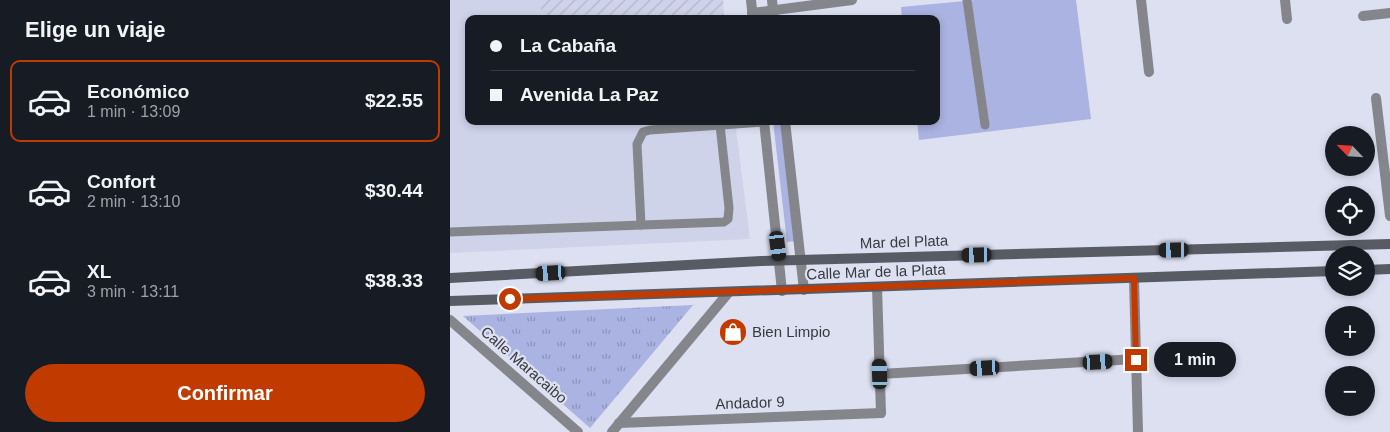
<!DOCTYPE html>
<html lang="es">
<head>
<meta charset="utf-8">
<style>
  :root { --surface:#171b24; --page:#242831; --text:#f1f3f6; --muted:#9ea1a6; --line:#363941; --accent:#c13a00 }
  body { margin:0; font-family:Arial,sans-serif; background:var(--page); color:var(--text); height:100vh; display:flex; flex-direction:column; font-size:19px; white-space:nowrap }
  * { box-sizing:border-box; margin:0 }
  p { font-size:16px; color:var(--muted) }
  .icon { flex:none; width:28px; height:28px; fill:none; stroke:currentColor; stroke-width:2; stroke-linecap:round; stroke-linejoin:round }
  .map { position:relative; flex:1; overflow:hidden }
  .details { display:flex; flex-direction:column; background:var(--surface); width:450px }
  .details>* { flex:none }
  .banner { position:absolute; left:15px; top:15px; width:475px; height:110px; border-radius:10px; box-shadow:0 2px 8px #0003; display:grid; align-content:center; height:110px; padding:0 25px; background:var(--surface) }
  .needle { width:32px; rotate:295deg }
  .tools { position:absolute; left:875px; top:126px; display:grid; gap:10px }
  .tools a { display:grid; place-items:center; width:50px; height:50px; border-radius:50%; background:var(--surface); box-shadow:0 2px 8px #0003; font-size:25px }
  .end { position:absolute; width:22px; height:22px; margin:-11px; border:6px solid #c13a00; background:#fff; box-shadow:0 0 0 2px #fff }
  .from { border-radius:50% }
  .bubble { position:absolute; height:35px; border-radius:18px; background:var(--surface); box-shadow:0 2px 8px #0003; font-size:16px; font-weight:700; line-height:35px; text-align:center }
  .car { position:absolute; width:15px; height:30px; margin:-15px -8px; border-radius:6px; box-shadow:0 0 4px 1px #0007; background:linear-gradient(#222 24%,#8ab4d8 0 40%,#222 0 76%,#8ab4d8 0 86%,#222 0) }
  .banner b { display:flex; align-items:center; gap:18px; height:48px; font-size:19px }
  .banner b+b { border-top:1px solid var(--line) }
  .banner i { width:12px; height:12px; background:var(--text) }
  ul { padding:0; list-style:none }
  li { display:flex; align-items:center; gap:15px; height:82px; margin:0 10px 8px; padding:0 15px; border:2px solid transparent; border-radius:10px }
  li div { flex:1 }
  li b { display:block; font-size:19px }
  li em { font-style:normal; font-weight:700 }
  li.current { border-color:var(--accent) }
  li>.icon { width:45px; height:45px; stroke-width:1.5 }
  h2 { padding:0 25px; font-size:22px; line-height:60px }
  .action { display:flex; gap:10px; margin-top:auto; padding:10px 25px }
  .action a { flex:1; height:58px; border-radius:30px; background:var(--accent); color:#fff; font-size:20px; font-weight:700; line-height:58px; text-align:center }
  main { display:flex; flex:1; min-height:0 }
  .map>svg:first-child { display:block }
  .built { fill:#ced3ea }
  .industrial { fill:url(#industrial-furrows) }
  .green { fill:#aab3e1 }
  .park { fill:url(#park-tufts) }
  .lines { fill:none; stroke-linecap:round; stroke-linejoin:round }
  .service { stroke:#84868c; stroke-width:9 }
  .pedestrian { stroke:#84868c; stroke-width:10 }
  .minor { stroke:#84868c; stroke-width:10 }
  .tertiary { stroke:#84868c; stroke-width:10 }
  .secondary { stroke:#595b64; stroke-width:10 }
  .route { stroke:#c13a00; stroke-width:6 }
  .labels { text-anchor:middle; stroke-width:4.5; stroke-linejoin:round; paint-order:stroke }
  .street-label { font-size:15px; fill:#383a40; stroke:#dde0f1 }
  .poi-label { font-size:15px; fill:#383a40; stroke:#dde0f1; text-anchor:start }
</style>
</head>
<body>
<main>
<section class="details">
<h2>Elige un viaje</h2>
<ul>
<li class="current"><svg class="icon" aria-label="car" viewBox="0 0 24 24"><path d="M5 17H2v-5l4-1 3-4h7l3 4 3 1v5h-3M9 17h6M6 11h13"/><circle cx="7" cy="17" r="2"/><circle cx="17" cy="17" r="2"/></svg><div><b>Económico</b><p>1 min · 13:09</p></div><em>$22.55</em></li>
<li><svg class="icon" aria-label="car" viewBox="0 0 24 24"><path d="M5 17H2v-5l4-1 3-4h7l3 4 3 1v5h-3M9 17h6M6 11h13"/><circle cx="7" cy="17" r="2"/><circle cx="17" cy="17" r="2"/></svg><div><b>Confort</b><p>2 min · 13:10</p></div><em>$30.44</em></li>
<li><svg class="icon" aria-label="car" viewBox="0 0 24 24"><path d="M5 17H2v-5l4-1 3-4h7l3 4 3 1v5h-3M9 17h6M6 11h13"/><circle cx="7" cy="17" r="2"/><circle cx="17" cy="17" r="2"/></svg><div><b>XL</b><p>3 min · 13:11</p></div><em>$38.33</em></li>
</ul>
<div class="action"><a>Confirmar</a></div>
</section>
<div class="map">
<svg width="940" height="432" viewBox="0 0 940 432">
  <defs>
    <pattern id="industrial-furrows" width="10" height="10" patternUnits="userSpaceOnUse" patternTransform="scale(1.25)"><rect width="10" height="10" fill="#ced3ea"/><path d="M-1 1l2-2M0 10L10 0M9 11l2-2" fill="none" stroke="#b2b6ca"/></pattern>
    <pattern id="park-tufts" width="24" height="20" patternUnits="userSpaceOnUse" patternTransform="scale(1.25)"><rect width="24" height="20" fill="#aab3e1"/><path d="M3 7l-1-3M5 7V3M7 7l1-3M15 17l-1-3M17 17v-4M19 17l1-3" fill="none" stroke="#8b93b8"/></pattern>
  </defs>
  <rect width="100%" height="100%" fill="#dde0f1"/>
  <!-- built -->
  <polygon class="built" points="0,0 90,0 92,19 19,19 19,121 285,121 300,239 0,253"/>
  <!-- industrial -->
  <polygon class="industrial" points="90,0 273,0 274,19 92,19"/>
  <!-- green -->
  <g class="green">
    <polygon points="526,0 626,0 641,119 469,140 467,121 486,121 486,19 452,19 451,7"/>
    <polygon points="323,121 332,121 346,241 337,242"/>
  </g>
  <!-- park -->
  <polygon class="park" points="243,305 140,428 13,316"/>
  <g class="lines">
    <!-- service -->
    <g class="service">
      <polyline points="517,0 535,125"/>
      <polyline points="191,225 187,144 193,132 200,130 314,122"/>
      <polyline points="0,232 274,222 278,219 279,208 270,125"/>
    </g>
    <!-- pedestrian -->
    <polyline class="pedestrian" points="169,423 431,413"/>
    <!-- minor -->
    <g class="minor">
      <polyline points="691,0 699,72"/>
      <polyline points="835,0 837,19"/>
      <polyline points="302,13 402,0"/>
      <polyline points="913,16 940,13"/>
      <polyline points="926,98 940,216"/>
      <polyline points="684,278 688,432"/>
      <polyline points="427,287 431,413"/>
      <polyline points="0,320 128,432"/>
      <polyline points="430,374 686,359"/>
      <polyline points="162,432 279,292"/>
    </g>
    <!-- tertiary -->
    <g class="tertiary">
      <polyline points="301,0 303,19"/>
      <polyline points="322,0 324,19"/>
      <polyline points="314,121 332,291"/>
      <polyline points="335,121 354,290"/>
    </g>
    <!-- secondary -->
    <g class="secondary">
      <polyline points="916,270 940,269"/>
      <polyline points="0,278 311,261 940,244"/>
      <polyline points="0,301 884,271"/>
    </g>
  </g>
  <g class="lines">
    <!-- route -->
    <polyline class="route" points="60,299 684,278 686,360"/>
  </g>
  <!-- icons -->
  <defs>
    <symbol id="shop-disc" viewBox="-11 -11 22 22"><circle r="9.5" fill="#c13a00" stroke="#dde0f1"/><path d="M-5-2.5h2.3a2.7 3.5 0 0 1 5.4 0H5L5.5 6h-11ZM-1.5-2.5h3a1.5 2.3 0 0 0-3 0Z" fill="#fff"/></symbol>
  </defs>
  <g fill-rule="evenodd">
    <use href="#shop-disc" x="267" y="316" width="32" height="32"/>
  </g>
  <g class="labels">
    <!-- street labels -->
    <g class="street-label">
      <text transform="translate(454 242) rotate(-2)" y="5">Mar del Plata</text>
      <text transform="translate(426 272) rotate(-2)" y="5">Calle Mar de la Plata</text>
      <text transform="translate(74 365) rotate(41)" y="5">Calle Maracaibo</text>
      <text transform="translate(300 403) rotate(-2)" y="5">Andador 9</text>
    </g>
    <!-- poi labels -->
    <g class="poi-label">
      <text x="302" y="337">Bien Limpio</text>
    </g>
  </g>
</svg>
<div class="tools">
<a><svg class="needle" viewBox="-14 -14 28 28"><path d="M0-13l5 13h-10z" fill="#e53935"/><path d="M0 13l5-13h-10z" fill="#9ea1a6"/></svg></a>
<a><svg class="icon" aria-label="locate" viewBox="0 0 24 24"><circle cx="12" cy="12" r="6"/><path d="M12 2v4M12 18v4M2 12h4M18 12h4"/></svg></a>
<a><svg class="icon" aria-label="layers" viewBox="0 0 24 24"><path d="M12 4l9 5-9 5-9-5zM3 14l9 5 9-5"/></svg></a>
<a>+</a>
<a>−</a>
</div>
<i class="end from" style="left:60px;top:299px"></i>
<i class="end" style="left:686px;top:360px"></i>
<div class="bubble" style="left:704px;top:342px;width:82px">1 min</div>
<i class="car" style="left:328px;top:246px;rotate:173deg"></i>
<i class="car" style="left:724px;top:250px;rotate:269deg"></i>
<i class="car" style="left:527px;top:255px;rotate:269deg"></i>
<i class="car" style="left:101px;top:273px;rotate:267deg"></i>
<i class="car" style="left:648px;top:362px;rotate:87deg"></i>
<i class="car" style="left:535px;top:368px;rotate:267deg"></i>
<i class="car" style="left:430px;top:374px;rotate:358deg"></i>
<div class="banner">
<b><i class="from"></i>La Cabaña</b>
<b><i></i>Avenida La Paz</b>
</div>
</div>
</main>
</body>
</html>
